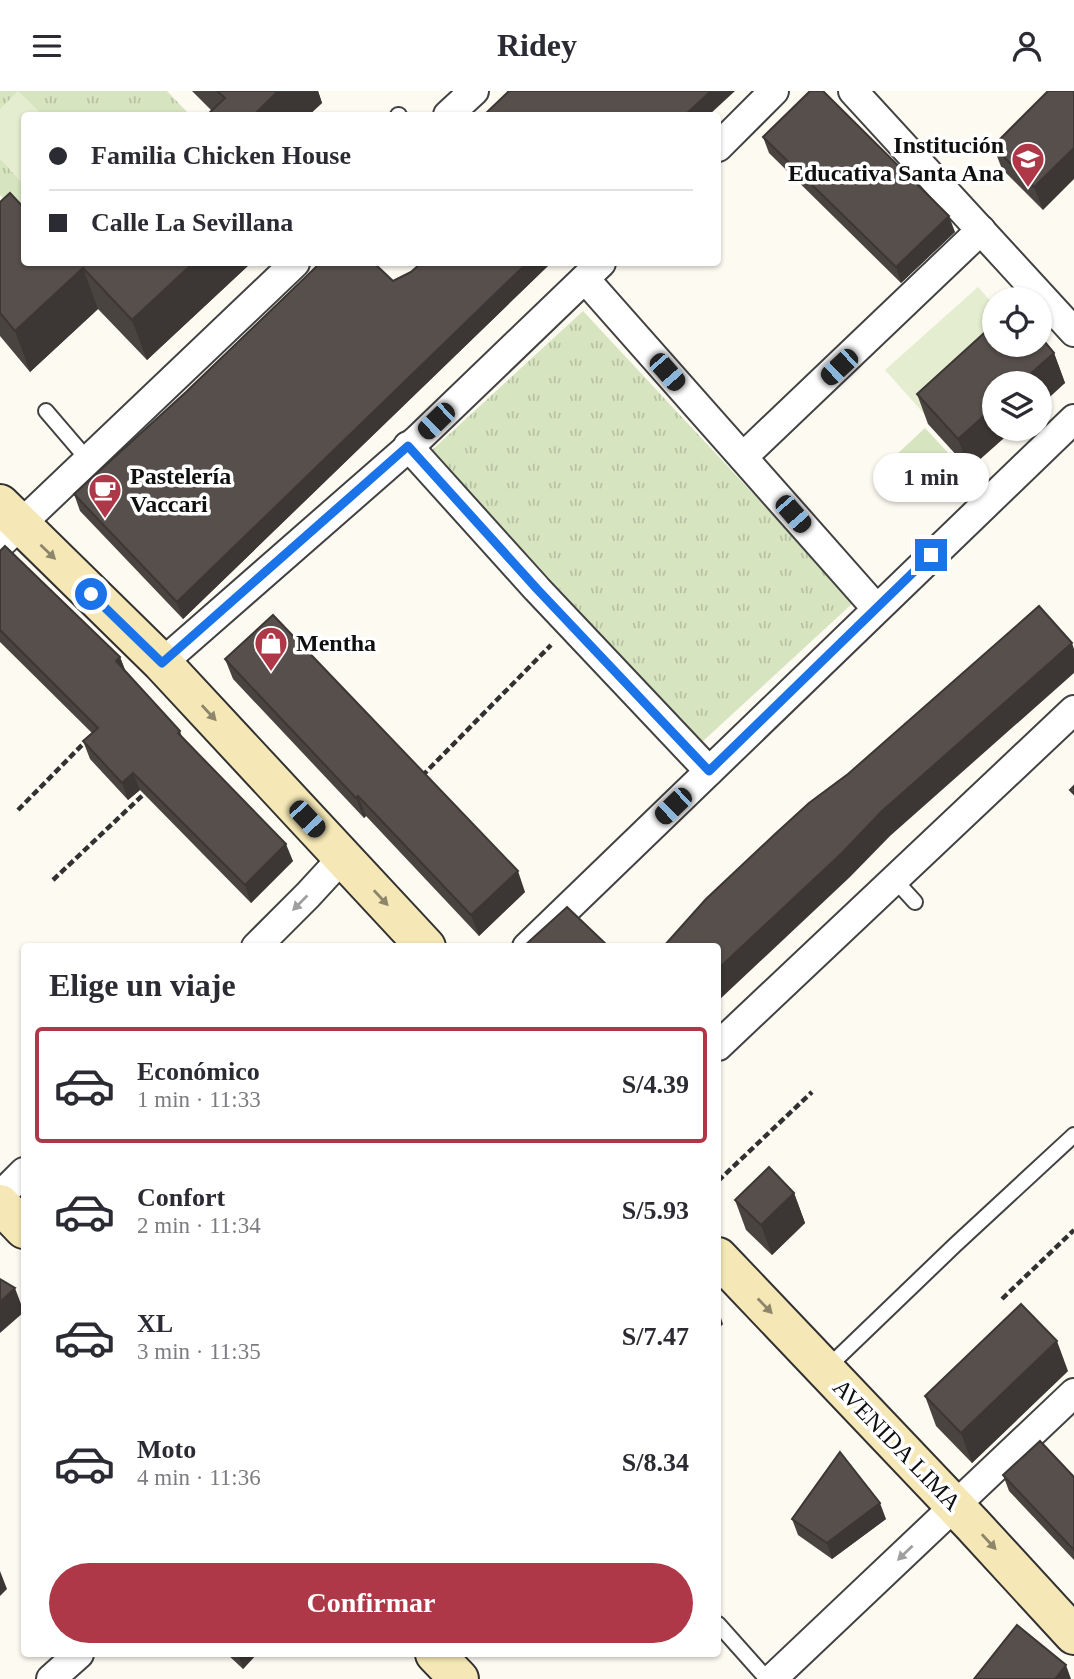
<!DOCTYPE html>
<html lang="es">
<head>
<meta charset="utf-8">
<style>
  :root { --surface:#fff; --page:#f2f2f3; --text:#2b2b33; --muted:#7c7c81; --line:#e1e1e2; --accent:#ae3848 }
  body { margin:0; font-family:"Times New Roman",serif; background:var(--page); color:var(--text); height:100vh; display:flex; flex-direction:column; font-size:26px; white-space:nowrap }
  * { box-sizing:border-box; margin:0 }
  p { font-size:23px; color:var(--muted) }
  .icon { flex:none; width:38px; height:38px; fill:none; stroke:currentColor; stroke-width:2; stroke-linecap:round; stroke-linejoin:round }
  .map { position:relative; flex:1; overflow:hidden }
  .panel { position:absolute; left:21px; top:852px; width:700px; height:714px; display:flex; flex-direction:column; background:var(--surface); border-radius:7px; box-shadow:0 2px 5px #0004 }
  .panel>* { flex:none }
  .guide { position:absolute; left:21px; top:21px; width:700px; height:154px; border-radius:7px; box-shadow:0 2px 5px #0004; display:grid; align-content:center; height:154px; padding:0 28px; background:var(--surface) }
  .fabs { position:absolute; left:982px; top:196px; display:grid; gap:14px }
  .fabs a { display:grid; place-items:center; width:70px; height:70px; border-radius:50%; background:var(--surface); box-shadow:0 2px 5px #0004; font-size:35px }
  .end { position:absolute; width:32px; height:32px; margin:-16px; border:9px solid #1a73e8; background:#fff; box-shadow:0 0 0 4px #fff }
  .from { border-radius:50% }
  .bubble { position:absolute; height:49px; border-radius:24px; background:var(--surface); box-shadow:0 2px 5px #0004; font-size:23px; font-weight:800; line-height:49px; text-align:center }
  .car { position:absolute; width:21px; height:42px; margin:-21px -10px; border-radius:9px; box-shadow:0 0 5px 2px #0007; background:linear-gradient(#222 24%,#8ab4d8 0 40%,#222 0 76%,#8ab4d8 0 86%,#222 0) }
  .guide b { display:flex; align-items:center; gap:24px; height:66px; font-size:26px }
  .guide b+b { border-top:2px solid var(--line) }
  .guide i { width:18px; height:18px; background:var(--text) }
  ul { padding:0; list-style:none }
  li { display:flex; align-items:center; gap:21px; height:116px; margin:0 14px 10px; padding:0 14px; border:4px solid transparent; border-radius:7px }
  li div { flex:1 }
  li b { display:block; font-size:26px }
  li em { font-style:normal; font-weight:800 }
  li.current { border-color:var(--accent) }
  li>.icon { width:63px; height:63px; stroke-width:1.5 }
  h2 { padding:0 28px; font-size:32px; line-height:84px }
  .primary-button { display:flex; gap:14px; margin-top:auto; padding:14px 28px }
  .primary-button a { flex:1; height:80px; border-radius:42px; background:var(--accent); color:#fff; font-size:28px; font-weight:800; line-height:80px; text-align:center }
  header { display:flex; justify-content:space-between; align-items:center; height:91px; padding:0 28px; background:var(--surface); font-size:32px; font-weight:800 }
  .map>svg:first-child { display:block }
  .grass { fill:#d6e4bf }
  .park { fill:url(#park-tufts) }
  .pitch { fill:#e5edd0 }
  .lines { fill:none; stroke-linecap:round; stroke-linejoin:round }
  .lane-casing { stroke:#424242; stroke-width:18 }
  .street-casing { stroke:#424242; stroke-width:32 }
  .secondary-casing { stroke:#313131; stroke-width:42 }
  .path { stroke:#313131; stroke-width:4.5; stroke-dasharray:7 3.5; stroke-linecap:butt }
  .lane { stroke:#fff; stroke-width:14 }
  .street { stroke:#fff; stroke-width:28 }
  .secondary { stroke:#f5e8b6; stroke-width:38 }
  .wall { fill:#4a4441 }
  .shaded-wall { fill:#3c3735 }
  .building { fill:#564f4c; stroke:#3c3735; stroke-width:2 }
  .oneway { fill:#8e866b }
  .oneway2 { fill:#9f9f9f }
  .route { stroke:#1a73e8; stroke-width:9 }
  .labels { text-anchor:middle; stroke-width:7; stroke-linejoin:round; paint-order:stroke }
  .poi-label { font-size:24px; font-weight:bold; fill:#0f0f0f; stroke:#fff; text-anchor:start }
  .street-label { font-size:24px; fill:#0f0f0f; stroke:#fff }
</style>
</head>
<body>
<header><svg class="icon" aria-label="menu" viewBox="0 0 24 24"><path d="M4 6h16M4 12h16M4 18h16"/></svg>Ridey<svg class="icon" aria-label="person" viewBox="0 0 24 24"><circle cx="12" cy="8" r="4"/><path d="M4 21q1-7 8-7t8 7"/></svg></header>
<div class="map">
<svg width="1074" height="1588" viewBox="0 0 1074 1588">
  <defs>
    <pattern id="park-tufts" width="24" height="20" patternUnits="userSpaceOnUse" patternTransform="scale(1.75)"><rect width="24" height="20" fill="#d6e4bf"/><path d="M3 7l-1-3M5 7V3M7 7l1-3M15 17l-1-3M17 17v-4M19 17l1-3" fill="none" stroke="#b6c2a3"/></pattern>
  </defs>
  <rect width="100%" height="100%" fill="#fdfaf2"/>
  <!-- grass -->
  <polygon class="grass" points="925,337 967,382 936,410 895,365"/>
  <!-- park -->
  <g class="park">
    <polygon points="0,0 167,0 190,24 24,24 24,130 0,104"/>
    <polygon points="583,220 854,511 702,651 431,360"/>
  </g>
  <!-- pitch -->
  <g class="pitch">
    <polygon points="18,0 43,24 24,24 24,94 0,68 0,18"/>
    <polygon points="978,196 994,214 994,254 927,326 885,279"/>
  </g>
  <g class="lines">
    <defs>
      <g id="lane">
        <polyline points="398,24 399,24"/>
        <polyline points="46,320 88,369"/>
        <polyline points="894,788 915,811"/>
        <polyline points="826,1278 955,1154 1074,1044"/>
        <polyline points="718,1533 767,1588"/>
      </g>
      <g id="street">
        <polyline points="853,0 1074,241"/>
        <polyline points="448,24 474,0"/>
        <polyline points="718,56 774,0"/>
        <polyline points="585,188 876,517"/>
        <polyline points="408,355 537,498 709,680"/>
        <polyline points="743,366 981,139"/>
        <polyline points="0,453 295,172"/>
        <polyline points="162,572 418,348 601,172"/>
        <polyline points="256,856 308,804 343,766"/>
        <polyline points="527,856 1074,328"/>
        <polyline points="718,955 1074,619"/>
        <polyline points="0,1105 24,1081"/>
        <polyline points="51,1588 79,1563"/>
        <polyline points="772,1588 1074,1302"/>
      </g>
      <g id="secondary">
        <polyline points="0,413 162,572 426,856"/>
        <polyline points="0,1113 24,1138"/>
        <polyline points="718,1166 972,1433 1074,1544"/>
        <polyline points="435,1563 459,1588"/>
      </g>
    </defs>
    <!-- lane casing -->
    <use href="#lane" class="lane-casing"/>
    <!-- street casing -->
    <use href="#street" class="street-casing"/>
    <!-- secondary casing -->
    <use href="#secondary" class="secondary-casing"/>
    <!-- path -->
    <g class="path">
      <polyline points="422,685 551,554"/>
      <polyline points="18,719 86,650"/>
      <polyline points="53,789 146,701"/>
      <polyline points="718,1090 812,1001"/>
      <polyline points="1002,1208 1074,1139"/>
    </g>
    <!-- lane -->
    <use href="#lane" class="lane"/>
    <!-- street -->
    <use href="#street" class="street"/>
    <!-- secondary -->
    <use href="#secondary" class="secondary"/>
  </g>
  <!-- wall -->
  <g class="wall">
    <polygon points="192,0 318,0 322,12 309,24 207,24 212,20"/>
    <polygon points="1048,0 1043,119 1002,78 993,55"/>
    <polygon points="763,46 955,141 901,192 769,62"/>
    <polygon points="0,111 24,172 251,172 147,269 98,218 30,281 0,245"/>
    <polygon points="421,172 551,172 183,528 80,420 74,403 393,190 411,181"/>
    <polygon points="1054,262 1065,292 994,338 1014,338 969,378 928,333 917,303"/>
    <polygon points="0,460 120,566 125,579 180,640 182,646 293,770 251,812 140,699 128,709 90,668 83,650 92,642 0,551"/>
    <polygon points="225,568 525,801 479,845 366,725 364,727 233,588"/>
    <polygon points="794,1102 805,1132 772,1164 746,1139 735,1109"/>
    <polygon points="1068,1280 972,1372 936,1335 925,1305"/>
    <polygon points="1003,1384 1074,1386 1074,1469 1009,1400"/>
    <polygon points="792,1428 886,1428 832,1468 798,1444"/>
    <polygon points="227,1563 257,1563 243,1578"/>
  </g>
  <!-- shaded-wall -->
  <g class="shaded-wall">
    <polygon points="278,0 318,0 322,12 309,24 254,24"/>
    <polygon points="711,0 735,0 709,24 685,24"/>
    <polygon points="1074,57 1074,88 1043,119 1034,96"/>
    <polygon points="949,125 955,141 901,192 896,176"/>
    <polygon points="193,172 251,172 147,269 132,229"/>
    <polygon points="527,172 551,172 183,528 177,511"/>
    <polygon points="83,177 98,218 30,281 15,240"/>
    <polygon points="1054,262 1065,292 1040,315 1040,292 1020,292"/>
    <polygon points="994,316 994,338 1014,338 969,378 958,348"/>
    <polygon points="1072,552 1074,558 1074,582 890,745 850,786 718,910 718,878 881,721"/>
    <polygon points="120,566 127,584 116,570"/>
    <polygon points="133,682 140,699 128,709 122,692"/>
    <polygon points="358,705 366,725 364,727 356,707"/>
    <polygon points="286,753 293,770 251,812 245,794"/>
    <polygon points="518,780 525,801 479,845 471,824"/>
    <polygon points="794,1102 805,1132 772,1164 761,1134"/>
    <polygon points="15,1197 24,1221 0,1242 0,1211"/>
    <polygon points="718,1218 723,1233 718,1239"/>
    <polygon points="1057,1250 1068,1280 972,1372 961,1342"/>
    <polygon points="880,1412 886,1428 832,1468 827,1452"/>
    <polygon points="0,1480 7,1498 0,1505"/>
    <polygon points="238,1563 257,1563 243,1578"/>
    <polygon points="1066,1574 1071,1588 1055,1588"/>
  </g>
  <!-- building -->
  <g class="building">
    <polygon points="217,0 278,0 254,24 207,24 225,7"/>
    <polygon points="509,0 711,0 685,24 484,24"/>
    <polygon points="810,0 823,0 949,125 896,176 763,46"/>
    <polygon points="1048,0 1074,0 1074,57 1034,96 993,55"/>
    <polygon points="10,102 24,117 24,172 193,172 132,229 83,177 15,240 0,222 0,111"/>
    <polygon points="320,172 374,172 393,190 411,181 421,172 527,172 177,511 74,403 186,301"/>
    <polygon points="994,233 994,254 1040,254 1040,245 1054,262 1020,292 994,292 994,316 958,348 917,303"/>
    <polygon points="5,455 120,566 116,570 180,640 178,642 286,753 245,794 133,682 122,692 83,650 98,637 0,539 0,460"/>
    <polygon points="1039,515 1072,552 881,721 842,762 718,878 718,856 663,856 706,808 774,744 809,712 848,683"/>
    <polygon points="273,524 518,780 471,824 358,705 356,707 225,568"/>
    <polygon points="1074,695 1074,703 1070,699"/>
    <polygon points="567,816 609,856 523,856"/>
    <polygon points="769,1076 794,1102 761,1134 735,1109"/>
    <polygon points="0,1188 15,1197 0,1211"/>
    <polygon points="1021,1213 1057,1250 961,1342 925,1305"/>
    <polygon points="1040,1350 1074,1386 1074,1459 1003,1384"/>
    <polygon points="840,1361 880,1412 827,1452 792,1428"/>
    <polygon points="1017,1534 1066,1574 1055,1588 974,1588"/>
  </g>
  <!-- one-way arrows -->
  <defs><path id="oneway-solid" d="M-6-.8H1V-3.2L6.5 0L1 3.2V.8H-6Z" transform="scale(1.75)"/></defs>
  <g class="oneway">
    <use href="#oneway-solid" transform="translate(48 461) rotate(44)"/>
    <use href="#oneway-solid" transform="translate(209 622) rotate(47)"/>
    <use href="#oneway-solid" transform="translate(381 807) rotate(47)"/>
    <use href="#oneway-solid" transform="translate(765 1215) rotate(46)"/>
    <use href="#oneway-solid" transform="translate(989 1451) rotate(47)"/>
  </g>
  <g class="oneway2">
    <use href="#oneway-solid" transform="translate(300 812) rotate(135)"/>
    <use href="#oneway-solid" transform="translate(905 1462) rotate(136)"/>
  </g>
  <g class="lines">
    <!-- route -->
    <polyline class="route" points="91,503 162,572 408,355 537,498 709,680 931,464"/>
  </g>
  <!-- icons -->
  <defs>
    <symbol id="school-pin" viewBox="-11 -11 22 30"><path d="M0 17L-7.5 6A9.5 9.5 0 1 1 7.5 6Z" fill="#ae3848" stroke="#fff"/><path d="M0-5L7-2L0 1L-7-2ZM-4 1L0 2.5L4 1V4Q0 6-4 4Z" fill="#fff"/></symbol>
    <symbol id="cafe-pin" viewBox="-11 -11 22 30"><path d="M0 17L-7.5 6A9.5 9.5 0 1 1 7.5 6Z" fill="#ae3848" stroke="#fff"/><path d="M-5.5-4.5H6V0H3Q3 3.5 0 3.5H-2.5Q-5.5 3.5-5.5 0ZM3-3.2v2h1.7v-2ZM-6 4.5H4V6H-6Z" fill="#fff"/></symbol>
    <symbol id="shop-pin" viewBox="-11 -11 22 30"><path d="M0 17L-7.5 6A9.5 9.5 0 1 1 7.5 6Z" fill="#ae3848" stroke="#fff"/><path d="M-5-2.5h2.3a2.7 3.5 0 0 1 5.4 0H5L5.5 6h-11ZM-1.5-2.5h3a1.5 2.3 0 0 0-3 0Z" fill="#fff"/></symbol>
  </defs>
  <g fill-rule="evenodd">
    <use href="#school-pin" x="1009" y="49" width="38" height="52"/>
    <use href="#cafe-pin" x="86" y="380" width="38" height="52"/>
    <use href="#shop-pin" x="252" y="533" width="38" height="52"/>
  </g>
  <g class="labels">
    <!-- poi labels -->
    <g class="poi-label">
      <text x="1004" y="62" text-anchor="end">Institución<tspan x="1004" dy="28">Educativa Santa Ana</tspan></text>
      <text x="130" y="393">Pastelería<tspan x="130" dy="28">Vaccari</tspan></text>
      <text x="296" y="560">Mentha</text>
    </g>
    <!-- street labels -->
    <g class="street-label">
      <text transform="translate(897 1354) rotate(46)" y="8">AVENIDA LIMA</text>
    </g>
  </g>
</svg>
<div class="fabs">
<a><svg class="icon" aria-label="locate" viewBox="0 0 24 24"><circle cx="12" cy="12" r="6"/><path d="M12 2v4M12 18v4M2 12h4M18 12h4"/></svg></a>
<a><svg class="icon" aria-label="layers" viewBox="0 0 24 24"><path d="M12 4l9 5-9 5-9-5zM3 14l9 5 9-5"/></svg></a>
</div>
<i class="end from" style="left:91px;top:503px"></i>
<i class="end" style="left:931px;top:464px"></i>
<div class="bubble" style="left:873px;top:362px;width:116px">1 min</div>
<i class="car" style="left:839px;top:276px;rotate:227deg"></i>
<i class="car" style="left:667px;top:281px;rotate:139deg"></i>
<i class="car" style="left:436px;top:330px;rotate:226deg"></i>
<i class="car" style="left:793px;top:423px;rotate:139deg"></i>
<i class="car" style="left:673px;top:715px;rotate:226deg"></i>
<i class="car" style="left:307px;top:728px;rotate:137deg"></i>
<div class="guide">
<b><i class="from"></i>Familia Chicken House</b>
<b><i></i>Calle La Sevillana</b>
</div>
<section class="panel">
<h2>Elige un viaje</h2>
<ul>
<li class="current"><svg class="icon" aria-label="car" viewBox="0 0 24 24"><path d="M5 17H2v-5l4-1 3-4h7l3 4 3 1v5h-3M9 17h6M6 11h13"/><circle cx="7" cy="17" r="2"/><circle cx="17" cy="17" r="2"/></svg><div><b>Económico</b><p>1 min · 11:33</p></div><em>S/4.39</em></li>
<li><svg class="icon" aria-label="car" viewBox="0 0 24 24"><path d="M5 17H2v-5l4-1 3-4h7l3 4 3 1v5h-3M9 17h6M6 11h13"/><circle cx="7" cy="17" r="2"/><circle cx="17" cy="17" r="2"/></svg><div><b>Confort</b><p>2 min · 11:34</p></div><em>S/5.93</em></li>
<li><svg class="icon" aria-label="car" viewBox="0 0 24 24"><path d="M5 17H2v-5l4-1 3-4h7l3 4 3 1v5h-3M9 17h6M6 11h13"/><circle cx="7" cy="17" r="2"/><circle cx="17" cy="17" r="2"/></svg><div><b>XL</b><p>3 min · 11:35</p></div><em>S/7.47</em></li>
<li><svg class="icon" aria-label="car" viewBox="0 0 24 24"><path d="M5 17H2v-5l4-1 3-4h7l3 4 3 1v5h-3M9 17h6M6 11h13"/><circle cx="7" cy="17" r="2"/><circle cx="17" cy="17" r="2"/></svg><div><b>Moto</b><p>4 min · 11:36</p></div><em>S/8.34</em></li>
</ul>
<div class="primary-button"><a>Confirmar</a></div>
</section>
</div>
</body>
</html>
